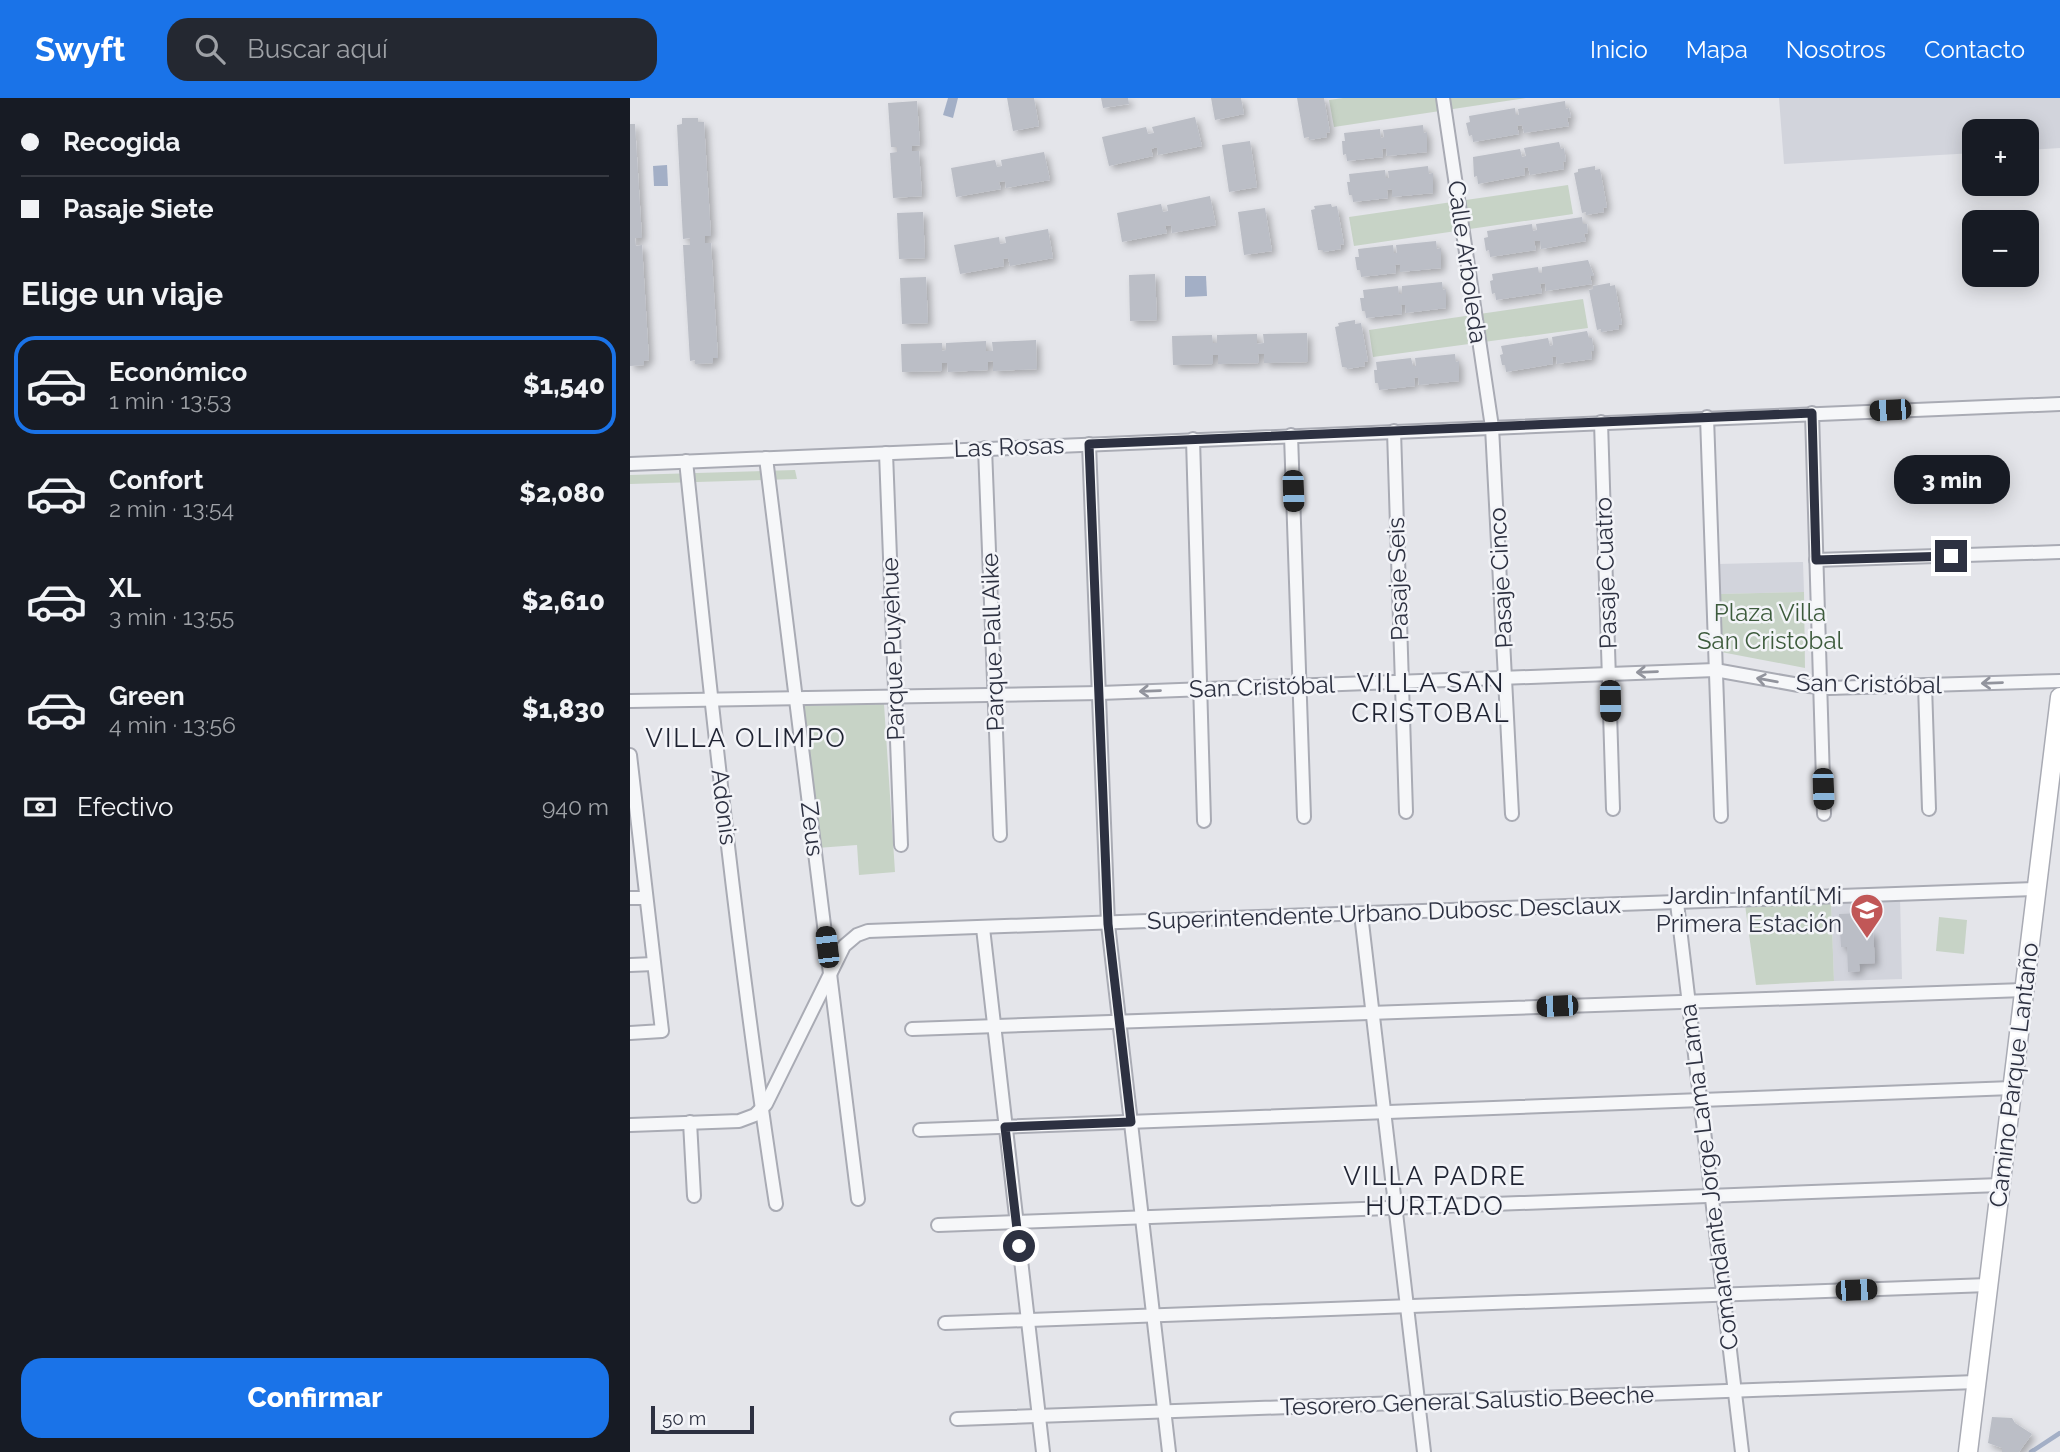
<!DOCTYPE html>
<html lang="es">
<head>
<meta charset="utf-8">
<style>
  :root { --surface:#171b24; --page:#242831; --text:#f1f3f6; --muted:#9ea1a6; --line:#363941; --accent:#1a73e8 }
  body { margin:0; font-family:Raleway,sans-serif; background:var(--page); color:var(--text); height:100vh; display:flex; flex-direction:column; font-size:26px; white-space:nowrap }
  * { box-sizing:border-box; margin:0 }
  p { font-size:23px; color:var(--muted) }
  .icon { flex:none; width:38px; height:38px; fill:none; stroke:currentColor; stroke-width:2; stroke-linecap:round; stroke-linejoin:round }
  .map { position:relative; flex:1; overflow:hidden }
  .side { display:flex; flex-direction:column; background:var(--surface); width:630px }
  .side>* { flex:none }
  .hud { display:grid; align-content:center; height:154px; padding:0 21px; background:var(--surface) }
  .fabs { position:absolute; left:1332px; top:21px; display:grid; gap:14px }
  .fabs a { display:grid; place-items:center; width:77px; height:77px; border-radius:14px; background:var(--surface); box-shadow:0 4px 18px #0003; font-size:35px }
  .scale { position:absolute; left:21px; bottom:18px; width:103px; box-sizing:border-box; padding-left:7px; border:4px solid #2d3141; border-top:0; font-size:19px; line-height:24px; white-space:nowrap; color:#2d3141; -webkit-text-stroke:5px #f3f4f8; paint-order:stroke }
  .end { position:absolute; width:32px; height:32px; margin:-16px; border:9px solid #2d3141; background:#fff; box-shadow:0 0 0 4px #fff }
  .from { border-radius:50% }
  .bubble { position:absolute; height:49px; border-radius:21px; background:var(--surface); box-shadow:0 4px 18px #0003; font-size:23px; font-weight:800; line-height:49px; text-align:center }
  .car { position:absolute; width:21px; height:42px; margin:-21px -10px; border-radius:9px; box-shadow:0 0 5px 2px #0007; background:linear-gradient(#222 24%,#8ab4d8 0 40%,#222 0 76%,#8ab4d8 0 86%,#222 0) }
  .hud b { display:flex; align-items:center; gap:24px; height:66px; font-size:26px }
  .hud b+b { border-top:2px solid var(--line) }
  .hud i { width:18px; height:18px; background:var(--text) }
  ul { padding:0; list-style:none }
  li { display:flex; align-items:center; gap:21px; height:98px; margin:0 14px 10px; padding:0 7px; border:4px solid transparent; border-radius:21px }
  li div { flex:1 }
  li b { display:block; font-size:26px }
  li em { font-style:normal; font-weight:800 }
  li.selected { border-color:var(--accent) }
  li>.icon { width:63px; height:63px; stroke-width:1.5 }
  h2 { padding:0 21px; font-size:32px; line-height:84px }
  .pay { display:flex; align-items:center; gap:18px; height:77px; padding:0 21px; font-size:26px }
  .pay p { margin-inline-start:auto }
  .cta { display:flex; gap:14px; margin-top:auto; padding:14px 21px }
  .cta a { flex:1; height:80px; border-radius:21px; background:var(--accent); color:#fff; font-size:28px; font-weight:800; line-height:80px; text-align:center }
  header { display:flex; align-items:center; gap:42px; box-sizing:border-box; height:98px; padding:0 35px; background:var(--accent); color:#fff }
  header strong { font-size:33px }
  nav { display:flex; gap:38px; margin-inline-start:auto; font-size:24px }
  .search { width:490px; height:63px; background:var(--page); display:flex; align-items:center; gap:18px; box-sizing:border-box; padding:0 24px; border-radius:21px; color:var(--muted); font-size:26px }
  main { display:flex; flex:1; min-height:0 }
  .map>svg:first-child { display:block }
  .built { fill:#d2d4dc }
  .green { fill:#c7d3c6 }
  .water { fill:#a3afc6 }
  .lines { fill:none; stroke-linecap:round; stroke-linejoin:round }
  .stream { stroke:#a3afc6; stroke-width:4.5 }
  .building { fill:#bbbec6; filter:url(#shadow) }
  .street-casing { stroke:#a9abb4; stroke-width:16 }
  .secondary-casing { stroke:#a9abb4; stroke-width:21 }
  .street { stroke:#f6f7f9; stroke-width:12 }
  .secondary { stroke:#fff; stroke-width:18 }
  .oneway { stroke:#92949d }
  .route { stroke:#2d3141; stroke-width:9 }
  .labels { text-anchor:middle; stroke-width:5; stroke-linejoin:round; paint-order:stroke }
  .street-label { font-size:24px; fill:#2d3141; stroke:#f3f4f8 }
  .park-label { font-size:24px; fill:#3d5b3c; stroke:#f3f4f8 }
  .poi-label { font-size:24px; fill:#2d3141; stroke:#f3f4f8; text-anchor:end }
  .neighbourhood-label { font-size:26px; letter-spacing:2px; fill:#1f2332; stroke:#f3f4f8 }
</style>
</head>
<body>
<header>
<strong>Swyft</strong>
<div class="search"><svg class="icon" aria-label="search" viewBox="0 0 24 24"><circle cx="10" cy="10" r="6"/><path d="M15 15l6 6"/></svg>Buscar aquí</div>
<nav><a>Inicio</a><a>Mapa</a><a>Nosotros</a><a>Contacto</a></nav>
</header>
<main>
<section class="side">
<div class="hud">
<b><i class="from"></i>Recogida</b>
<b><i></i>Pasaje Siete</b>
</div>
<h2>Elige un viaje</h2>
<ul>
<li class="selected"><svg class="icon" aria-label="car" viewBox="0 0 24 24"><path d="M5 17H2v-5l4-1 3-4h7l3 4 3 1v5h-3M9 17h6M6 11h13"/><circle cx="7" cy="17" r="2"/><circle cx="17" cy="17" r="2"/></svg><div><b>Económico</b><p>1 min · 13:53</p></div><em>$1,540</em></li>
<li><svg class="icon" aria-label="car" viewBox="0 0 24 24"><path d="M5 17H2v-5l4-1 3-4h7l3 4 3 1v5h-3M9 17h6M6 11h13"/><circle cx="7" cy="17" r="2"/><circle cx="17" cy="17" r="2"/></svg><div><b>Confort</b><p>2 min · 13:54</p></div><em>$2,080</em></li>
<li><svg class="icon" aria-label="car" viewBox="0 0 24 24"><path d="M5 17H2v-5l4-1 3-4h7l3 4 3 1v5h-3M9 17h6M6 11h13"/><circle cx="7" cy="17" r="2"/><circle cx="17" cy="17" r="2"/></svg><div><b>XL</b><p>3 min · 13:55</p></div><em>$2,610</em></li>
<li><svg class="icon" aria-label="car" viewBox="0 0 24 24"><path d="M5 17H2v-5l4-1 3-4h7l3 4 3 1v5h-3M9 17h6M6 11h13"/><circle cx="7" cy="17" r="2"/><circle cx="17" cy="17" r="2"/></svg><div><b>Green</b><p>4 min · 13:56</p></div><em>$1,830</em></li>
</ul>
<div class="pay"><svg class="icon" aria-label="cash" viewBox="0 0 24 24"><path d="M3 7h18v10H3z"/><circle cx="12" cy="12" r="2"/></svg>Efectivo<p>940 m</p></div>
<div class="cta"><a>Confirmar</a></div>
</section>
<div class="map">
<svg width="1430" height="1354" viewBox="0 0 1430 1354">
  <defs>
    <filter id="shadow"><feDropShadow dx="4" dy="4" stdDeviation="3.5" flood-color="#0004"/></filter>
  </defs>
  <rect width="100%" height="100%" fill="#e4e5ea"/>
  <!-- built -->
  <g class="built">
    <polygon points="1149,0 1430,0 1430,50 1397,52 1396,33 1344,33 1344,55 1154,66"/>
    <polygon points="1173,464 1174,494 1089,496 1088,466"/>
    <polygon points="1270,800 1272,881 1204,883 1201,802"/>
  </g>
  <!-- green -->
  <g class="green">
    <polygon points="713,0 896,0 704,29 699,2"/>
    <polygon points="938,87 943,116 724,148 719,119"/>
    <polygon points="953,201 958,230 743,259 739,232"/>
    <polygon points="165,372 167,381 0,386 0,377"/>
    <polygon points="1174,494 1175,570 1091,554 1089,496"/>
    <polygon points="254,606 265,774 229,777 227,747 187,750 168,608"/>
    <polygon points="1201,802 1204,883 1126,887 1115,807"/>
    <polygon points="1309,819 1337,822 1334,856 1306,853"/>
  </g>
  <!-- water -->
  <g class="water">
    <polygon points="318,0 328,0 323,20 313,17"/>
    <polygon points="37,67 38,88 24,88 23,68"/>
    <polygon points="555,178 576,178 577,198 555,199"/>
  </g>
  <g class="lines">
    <!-- stream -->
    <polyline class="stream" points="1401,1354 1430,1335"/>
  </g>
  <!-- building -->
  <g class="building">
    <polygon points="377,0 404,0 409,28 383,33"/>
    <polygon points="471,0 498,0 499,6 473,10"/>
    <polygon points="581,0 611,0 614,16 585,22"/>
    <polygon points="667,0 694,0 700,34 696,35 697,39 679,42 679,39 674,40"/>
    <polygon points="287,3 290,47 282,48 282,53 289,53 292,98 263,100 260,55 267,54 267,49 261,49 258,5"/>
    <polygon points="935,3 936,11 939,10 941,19 937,20 939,28 894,35 892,27 887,28 889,36 843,44 842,37 839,38 836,25 840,24 839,18 885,10 886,17 889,17 888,11"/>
    <polygon points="565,19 572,48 528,57 527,49 521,51 523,58 479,68 472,39 516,29 518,36 524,35 522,29"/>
    <polygon points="52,20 68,20 68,24 74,24 81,138 75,138 75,145 81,145 88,260 83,260 83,265 65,266 65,262 60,263 53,147 60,147 60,140 53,141 47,27 52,26"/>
    <polygon points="0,26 5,26 12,140 5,140 6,148 12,147 19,262 14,263 14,267 0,268"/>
    <polygon points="793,27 794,35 797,34 797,54 757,58 756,50 752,51 753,59 717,63 716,56 713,57 712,43 715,43 714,35 750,31 751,40 754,39 753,32"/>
    <polygon points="620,43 627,89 599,94 592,47"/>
    <polygon points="929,44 931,51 934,50 936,63 933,64 934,71 900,77 898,69 894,70 895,77 848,86 847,78 844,79 843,59 890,51 892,59 896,58 894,50"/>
    <polygon points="414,54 420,82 376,90 375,83 369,84 371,91 326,99 321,70 365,62 367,69 372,68 371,62"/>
    <polygon points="798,68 799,76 803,75 803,95 762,99 762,91 757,92 758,100 723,104 722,97 719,97 717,84 720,84 719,76 755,72 756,80 759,80 758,73"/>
    <polygon points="965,68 965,72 970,71 977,109 973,110 974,114 956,117 956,114 952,115 944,75 948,74 948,71"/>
    <polygon points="580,98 586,127 542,135 541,127 535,128 537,135 492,144 487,115 531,106 533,114 538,113 537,107"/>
    <polygon points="701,106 702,109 707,108 714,146 710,147 711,151 693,154 693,152 688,152 681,112 685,111 684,108"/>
    <polygon points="635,110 642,153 614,157 608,114"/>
    <polygon points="293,114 295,160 269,161 267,115"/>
    <polygon points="952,119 953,126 957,126 958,135 954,136 956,143 911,151 910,143 904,143 906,152 860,159 859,152 856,153 854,140 858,139 857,133 902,126 903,133 907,132 906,126"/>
    <polygon points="418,131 423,160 380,168 378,160 373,161 374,168 330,176 324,147 369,139 370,146 376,145 375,139"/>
    <polygon points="806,143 807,151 811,150 811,170 770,174 770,166 765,167 766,175 731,179 730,172 727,172 725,159 729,159 728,151 763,147 764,155 767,155 766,147"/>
    <polygon points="958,162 964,178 960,178 962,186 916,193 915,185 910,186 912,195 866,202 865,195 862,196 860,183 863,182 862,176 908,169 909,175 912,175 912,169"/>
    <polygon points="525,176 527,222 500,223 499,177"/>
    <polygon points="296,179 298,225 272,226 270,180"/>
    <polygon points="812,184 813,192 816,191 816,210 776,215 775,207 771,207 772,216 736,220 735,213 732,213 730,200 734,200 733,192 768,188 769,196 772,196 772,188"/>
    <polygon points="980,185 980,188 985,187 992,226 988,227 989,231 971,234 971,231 967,232 959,192 963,191 963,188"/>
    <polygon points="725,222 725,226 731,225 738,263 734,264 735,268 717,271 716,269 712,269 705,229 709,228 708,225"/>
    <polygon points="957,233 959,240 962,240 964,253 961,253 962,261 927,266 926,258 922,259 923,266 876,274 875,267 872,267 870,257 873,256 871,248 918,240 920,248 923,247 922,239"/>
    <polygon points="677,235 678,264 634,265 634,256 628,256 629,265 588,266 588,257 583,257 583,266 543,267 542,238 582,237 583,245 587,245 587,237 627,236 627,246 634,245 633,236"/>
    <polygon points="406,242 407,271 363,273 363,263 358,264 358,272 318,274 317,265 312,265 312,273 272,274 271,246 312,245 312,253 316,252 316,245 356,243 356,253 363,253 362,244"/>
    <polygon points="825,256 826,264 829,263 829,283 789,287 788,279 784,280 785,288 749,292 748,285 745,285 744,272 747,272 746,264 781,260 783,268 786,268 785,260"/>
    <polygon points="1233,815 1234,834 1243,833 1245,865 1229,866 1230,873 1218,874 1217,849 1211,849 1209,816"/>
    <polygon points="1362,1319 1382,1320 1385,1325 1402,1336 1389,1354 1372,1354 1372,1350 1358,1345"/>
  </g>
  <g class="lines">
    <defs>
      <g id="street">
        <polyline points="813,0 862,329 882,716"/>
        <polyline points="1182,315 1194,716"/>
        <polyline points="1077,319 1091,718"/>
        <polyline points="971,324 983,711"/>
        <polyline points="764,333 776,714"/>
        <polyline points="661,337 674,719"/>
        <polyline points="563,341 574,723"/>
        <polyline points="459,346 478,826 539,1354"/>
        <polyline points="355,350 370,737"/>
        <polyline points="256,355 271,747"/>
        <polyline points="136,360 228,1101"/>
        <path d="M56,363c26,248 52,497 90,743"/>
        <polyline points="0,366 1430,306"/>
        <polyline points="1186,462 1430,454"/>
        <polyline points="1295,587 1299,711"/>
        <polyline points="0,603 470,595 1085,572 1169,587 1199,590 1430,583"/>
        <polyline points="0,657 32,933 0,935"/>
        <polyline points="0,800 16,800"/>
        <polyline points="1047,805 1112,1354"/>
        <polyline points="731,816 794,1354"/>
        <polyline points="353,830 413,1354"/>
        <polyline points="0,867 24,866"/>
        <polyline points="282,931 1394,892"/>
        <polyline points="60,1024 64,1098"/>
        <polyline points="0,1027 109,1023 125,1017 136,1006 214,848 227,837 238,833 1406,791"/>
        <polyline points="290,1032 1382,990"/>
        <polyline points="308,1127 1370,1087"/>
        <polyline points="315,1225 1358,1187"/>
        <polyline points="327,1321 1346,1284"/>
      </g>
      <polyline id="secondary" points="1338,1354 1430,599"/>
    </defs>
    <!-- street casing -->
    <use href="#street" class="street-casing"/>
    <!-- secondary casing -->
    <use href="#secondary" class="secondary-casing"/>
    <!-- street -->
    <use href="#street" class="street"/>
    <!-- secondary -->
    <use href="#secondary" class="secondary"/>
  </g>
  <!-- one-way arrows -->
  <defs><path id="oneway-shaft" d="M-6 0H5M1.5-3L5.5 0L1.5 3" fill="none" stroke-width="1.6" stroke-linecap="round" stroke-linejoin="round" transform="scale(1.75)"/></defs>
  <g class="oneway">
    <use href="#oneway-shaft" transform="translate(1017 574) rotate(178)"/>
    <use href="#oneway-shaft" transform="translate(1137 582) rotate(-170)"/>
    <use href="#oneway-shaft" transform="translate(1362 585) rotate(178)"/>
    <use href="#oneway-shaft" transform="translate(520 593) rotate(178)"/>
  </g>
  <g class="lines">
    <!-- route -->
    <polyline class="route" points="389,1148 375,1029 501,1024 478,826 459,346 1182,315 1186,462 1321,458"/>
  </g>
  <!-- icons -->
  <defs>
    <symbol id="school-pin" viewBox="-11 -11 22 30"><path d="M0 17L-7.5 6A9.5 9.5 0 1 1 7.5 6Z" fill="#c15757" stroke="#f3f4f8"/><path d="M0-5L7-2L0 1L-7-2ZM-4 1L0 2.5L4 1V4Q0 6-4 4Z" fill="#fff"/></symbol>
  </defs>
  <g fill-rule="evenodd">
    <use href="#school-pin" x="1218" y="793" width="38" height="52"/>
  </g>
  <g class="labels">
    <!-- street labels -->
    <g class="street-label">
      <text transform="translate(837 164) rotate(82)" y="8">Calle Arboleda</text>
      <text transform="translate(379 349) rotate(-2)" y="8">Las Rosas</text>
      <text transform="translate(976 475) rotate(-92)" y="8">Pasaje Cuatro</text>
      <text transform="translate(871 480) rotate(-93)" y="8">Pasaje Cinco</text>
      <text transform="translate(768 481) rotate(-92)" y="8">Pasaje Seis</text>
      <text transform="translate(363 544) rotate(-92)" y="8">Parque Pall Aike</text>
      <text transform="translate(263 551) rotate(-92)" y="8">Parque Puyehue</text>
      <text transform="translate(1239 586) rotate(1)" y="8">San Cristóbal</text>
      <text transform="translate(632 589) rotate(-2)" y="8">San Cristóbal</text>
      <text transform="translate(94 709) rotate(83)" y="8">Adonis</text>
      <text transform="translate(182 731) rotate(83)" y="8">Zeus</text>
      <text transform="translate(754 815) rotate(-2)" y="8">Superintendente Urbano Dubosc Desclaux</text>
      <text transform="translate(1384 977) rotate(-83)" y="8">Camino Parque Lantaño</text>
      <text transform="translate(1079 1079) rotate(-97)" y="8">Comandante Jorge Lama Lama</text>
      <text transform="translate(837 1303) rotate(-2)" y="8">Tesorero General Salustio Beeche</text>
    </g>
    <!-- park labels -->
    <g class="park-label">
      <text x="1140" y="523">Plaza Villa<tspan x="1140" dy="28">San Cristobal</tspan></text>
    </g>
    <!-- poi labels -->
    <g class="poi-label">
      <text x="1212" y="806">Jardin Infantíl Mi<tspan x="1212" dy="28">Primera Estación</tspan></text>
    </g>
    <!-- neighbourhood labels -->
    <g class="neighbourhood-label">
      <text x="801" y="594">VILLA SAN<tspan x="801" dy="30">CRISTOBAL</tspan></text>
      <text x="116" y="649">VILLA OLIMPO</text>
      <text x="805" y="1087">VILLA PADRE<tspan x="805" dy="30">HURTADO</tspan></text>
    </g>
  </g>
</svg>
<div class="fabs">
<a>+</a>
<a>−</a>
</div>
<div class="scale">50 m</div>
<i class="end from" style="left:389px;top:1148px"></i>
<i class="end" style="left:1321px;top:458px"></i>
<div class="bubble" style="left:1264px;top:357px;width:116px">3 min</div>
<i class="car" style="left:1260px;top:312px;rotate:267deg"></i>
<i class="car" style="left:663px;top:393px;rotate:178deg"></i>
<i class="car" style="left:980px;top:603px;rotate:179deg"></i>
<i class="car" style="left:1193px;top:691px;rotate:178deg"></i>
<i class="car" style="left:197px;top:849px;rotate:353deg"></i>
<i class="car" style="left:927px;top:908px;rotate:268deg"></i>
<i class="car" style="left:1226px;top:1192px;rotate:88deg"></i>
</div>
</main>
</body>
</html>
